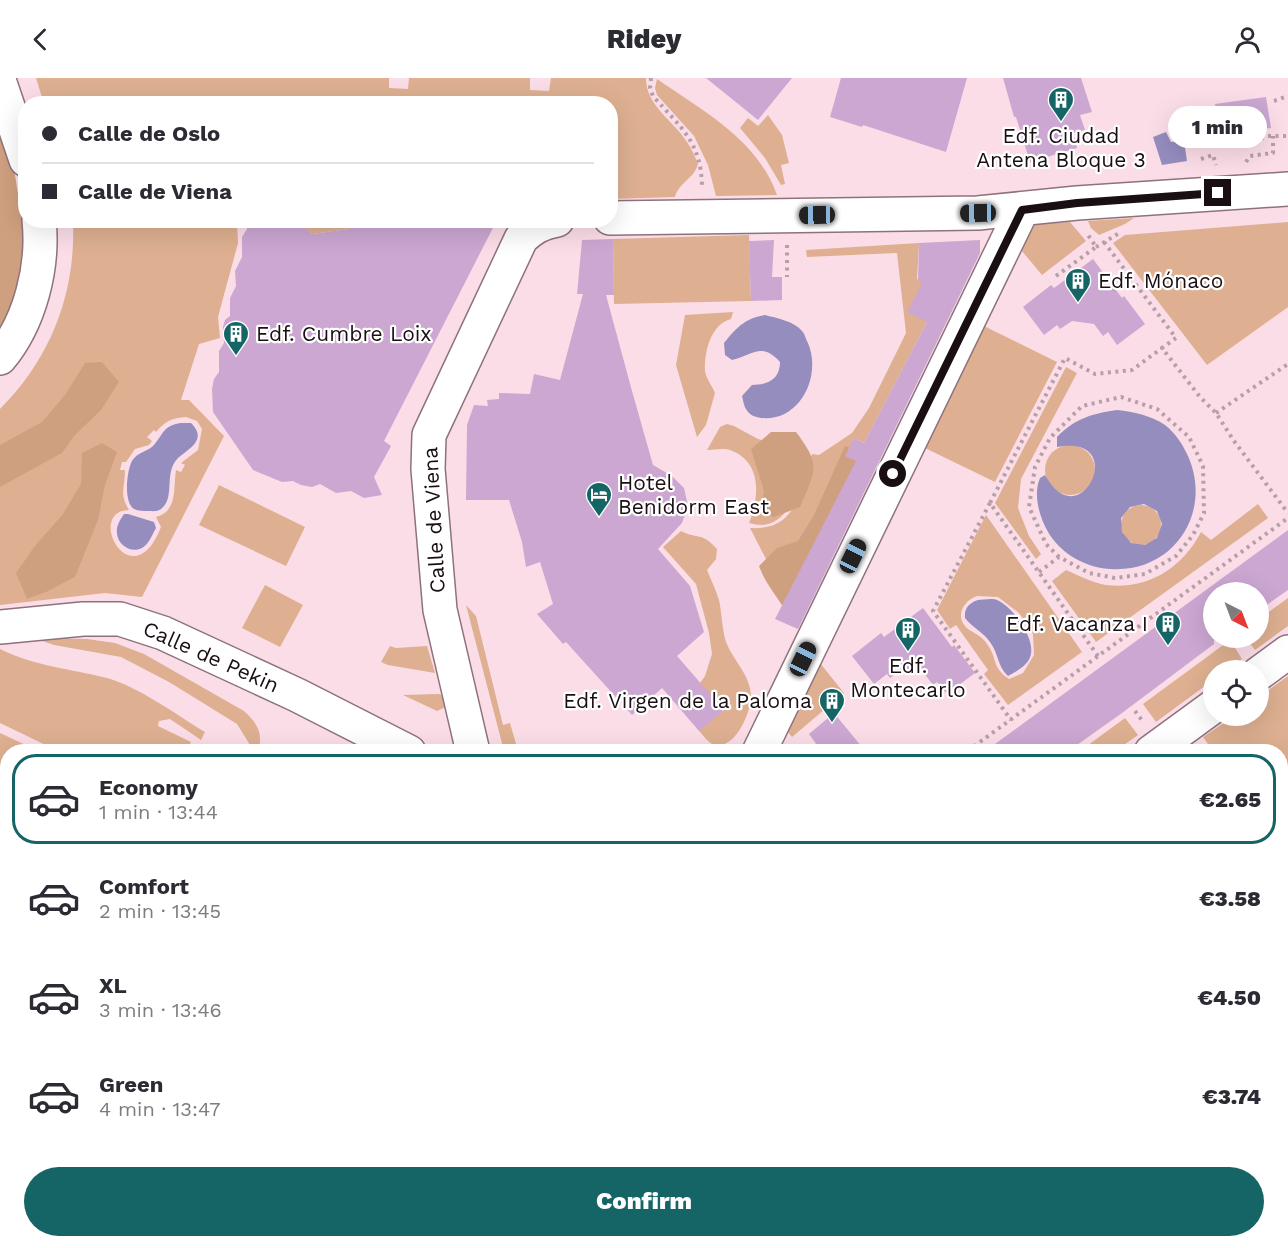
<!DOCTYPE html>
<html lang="en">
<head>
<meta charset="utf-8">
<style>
  :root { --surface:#fff; --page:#f7f7f7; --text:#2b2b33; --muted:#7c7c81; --line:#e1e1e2; --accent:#166566 }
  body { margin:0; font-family:"Work Sans",sans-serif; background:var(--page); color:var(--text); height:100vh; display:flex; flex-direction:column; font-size:22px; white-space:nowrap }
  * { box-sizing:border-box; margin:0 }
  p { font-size:20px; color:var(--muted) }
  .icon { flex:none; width:33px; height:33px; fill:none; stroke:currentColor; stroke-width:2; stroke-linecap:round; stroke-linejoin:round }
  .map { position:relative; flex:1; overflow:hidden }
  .panel { position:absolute; left:0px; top:666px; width:1288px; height:504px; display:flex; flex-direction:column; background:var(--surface); border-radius:24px 24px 0 0; box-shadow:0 6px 24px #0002 }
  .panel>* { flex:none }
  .top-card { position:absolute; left:18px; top:18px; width:600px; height:132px; border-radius:24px; box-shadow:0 6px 24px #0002; display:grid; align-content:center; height:132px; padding:0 24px; background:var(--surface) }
  .needle { width:39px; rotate:138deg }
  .controls { position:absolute; left:1203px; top:504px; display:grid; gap:12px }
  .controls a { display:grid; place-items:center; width:66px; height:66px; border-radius:50%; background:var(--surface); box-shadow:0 6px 24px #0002; font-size:30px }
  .end { position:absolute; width:27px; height:27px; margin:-14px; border:8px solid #190f13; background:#fff; box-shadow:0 0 0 3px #fff }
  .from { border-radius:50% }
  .bubble { position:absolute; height:42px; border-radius:21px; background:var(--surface); box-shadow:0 6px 24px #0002; font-size:20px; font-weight:800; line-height:42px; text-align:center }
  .car { position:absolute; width:18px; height:36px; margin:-18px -9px; border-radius:8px; box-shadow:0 0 4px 2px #0007; background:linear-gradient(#222 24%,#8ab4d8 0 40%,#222 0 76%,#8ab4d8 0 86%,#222 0) }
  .top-card b { display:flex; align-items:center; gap:21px; height:57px; font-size:22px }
  .top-card b+b { border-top:2px solid var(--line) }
  .top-card i { width:15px; height:15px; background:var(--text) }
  ul { padding:10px 0 0; list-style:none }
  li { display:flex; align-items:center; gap:18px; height:90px; margin:0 12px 9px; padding:0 12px; border:3px solid transparent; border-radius:24px }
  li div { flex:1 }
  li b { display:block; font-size:22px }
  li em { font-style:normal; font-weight:800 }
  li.selected { border-color:var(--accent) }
  li>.icon { width:54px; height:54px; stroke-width:1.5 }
  .action { display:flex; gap:12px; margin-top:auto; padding:12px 24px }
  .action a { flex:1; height:69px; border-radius:36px; background:var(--accent); color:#fff; font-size:24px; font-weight:800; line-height:69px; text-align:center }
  header { display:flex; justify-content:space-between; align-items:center; height:78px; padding:0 24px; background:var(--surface); font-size:27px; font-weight:800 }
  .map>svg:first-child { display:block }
  .green { fill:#deb091; fill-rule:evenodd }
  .forest { fill:#cfa080 }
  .water { fill:#948dbe; fill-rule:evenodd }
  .building { fill:#cba7d2 }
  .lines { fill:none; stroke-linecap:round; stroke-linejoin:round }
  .minor-casing { stroke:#8d727c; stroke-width:36 }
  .path { stroke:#b79fa8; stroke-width:4; stroke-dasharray:3 4.5; stroke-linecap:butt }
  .minor { stroke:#fff; stroke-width:33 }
  .route { stroke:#190f13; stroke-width:8 }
  .labels { text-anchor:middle; stroke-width:4.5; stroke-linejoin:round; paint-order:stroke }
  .poi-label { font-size:21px; fill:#190f13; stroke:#fff; text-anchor:start }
  .street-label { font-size:21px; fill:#190f13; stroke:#fff }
</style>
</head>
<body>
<header><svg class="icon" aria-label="back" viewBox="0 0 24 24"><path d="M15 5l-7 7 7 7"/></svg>Ridey<svg class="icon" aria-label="person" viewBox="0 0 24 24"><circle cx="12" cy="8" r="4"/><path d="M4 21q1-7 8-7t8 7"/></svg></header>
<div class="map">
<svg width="1288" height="1170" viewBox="0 0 1288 1170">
  <rect width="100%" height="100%" fill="#fbdde8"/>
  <!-- green -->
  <g class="green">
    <path d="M36,0h353v10l19,1 1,-11h121v12l19,1 2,-13h95c0,28 27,42 41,64 5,7 8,15 11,22 -4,15 -19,18 -23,33l-64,2 -1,-95h-566z"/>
    <path d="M657,1c46,32 100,60 120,116l-61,1 -8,-31 -14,-29 -37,-41 -2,-7z"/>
    <polygon points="768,37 782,57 789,85 781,87 785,106 781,107 765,80 740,50 748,40 758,48"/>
    <polygon points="1134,140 1125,146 1099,157 1091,150 1088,143"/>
    <path d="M73,143h164l1,22 -20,74 2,21 -21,6 -18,56h8l35,36 -82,161 -37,-4 -105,12v-196c51,-51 76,-116 73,-188zM186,339l11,4 5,8 -4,21 -17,13 4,2 -4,7 -5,-2c-3,19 2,41 -20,47l5,10c-3,7 -7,16 -12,21 -28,31 -59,-37 -20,-38 -10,-16 -4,-22 -4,-40h-5l2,-8h4l9,-13 14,-4 3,-4 -5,-4 7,-7 2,2c9,-11 16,-14 30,-15z"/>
    <polygon points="296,143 354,143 349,151 312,156"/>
    <polygon points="1070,144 1086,163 1042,197 1022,173 1034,146"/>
    <polygon points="1288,144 1288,229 1207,287 1113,165 1125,157"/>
    <polygon points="749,157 751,223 614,226 613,161"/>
    <path d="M919,165l-2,36 6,4 4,39 -63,121 -10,-5 -68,160 -36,-70c48,3 49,-37 62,-74l7,1 33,-22 17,-25 37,-75 -9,-80 -90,4 -1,-7z"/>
    <path d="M733,234l-2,7c-20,5 -27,33 -26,52 1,7 7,15 10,22l-9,32 -9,12 -21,-72 9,-50z"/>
    <polygon points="984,248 1057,284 995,404 925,370"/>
    <polygon points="1066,289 1077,295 1021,401 1018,430 1029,458 1041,476 1036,481 995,425"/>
    <path d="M727,346l7,2 24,13 50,14c-8,23 -14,69 -45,72 -4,0 -10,-1 -14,-2 10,-25 14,-61 -19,-73 -6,-2 -16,0 -23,0l13,-23z"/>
    <circle cx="1070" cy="392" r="25"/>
    <polygon points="219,407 305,449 286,488 199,447"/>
    <path d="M1258,426l10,14 -172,124 -44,-61 14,-11c12,5 27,13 40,15 42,5 76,-17 95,-53l10,8z"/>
    <circle cx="1141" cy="447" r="20"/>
    <path d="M986,437l96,137 -74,53 -24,-31 4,-4 -32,-45 -6,4 -13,-19zM977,518l21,1 21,16 14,21 1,21 -11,18 -14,6c-18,-12 -11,-20 -22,-35 -5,-8 -12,-10 -19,-15 -14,-12 -5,-28 9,-33z"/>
    <path d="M681,453c17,9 20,0 36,18l-1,10 -9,11c4,10 9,20 12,30 3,14 3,29 7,42 7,18 25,34 25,54 0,17 -17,57 -39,48 -5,-3 -9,-9 -13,-13l1,-48 5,-7 7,-22 -3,-21 -13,-49 -33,-37z"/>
    <polygon points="265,507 303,527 280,569 242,550"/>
    <polygon points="1288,520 1288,548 1255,572 1246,560 1258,560 1259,541"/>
    <polygon points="466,527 476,538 503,647 510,645 518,673 504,673"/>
    <path d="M34,560l53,1 28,4 29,11 100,57c11,10 19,20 15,36l-9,-2 -13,-21 -68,-42 -48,-25 -67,-12z"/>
    <polygon points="1230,562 1242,581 1227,592 1214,592 1213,602 1156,644 1143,626"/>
    <polygon points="390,568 396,570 427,568 435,595 388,587 381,584"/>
    <path d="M0,571c34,17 71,20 107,29 30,8 70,37 98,54l-4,8 -31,-21 -11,2 -1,5 33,16 -5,9h-128l-58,-28z"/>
    <polygon points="820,585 844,615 792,659 787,653"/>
    <polygon points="1288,598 1288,705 1281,710 1281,674 1213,673 1203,659 1234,638 1258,638 1259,619"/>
    <polygon points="439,616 445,619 448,628 437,633 403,617"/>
    <polygon points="1125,640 1138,657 1115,673 1080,673"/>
    <polygon points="0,655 30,669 28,673 8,674 7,739 0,741"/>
    <polygon points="1008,1163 1095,1163 1096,1170 1034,1170"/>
  </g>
  <!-- forest -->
  <g class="forest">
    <polygon points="0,45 14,91 27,171 18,220 0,262"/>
    <polygon points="102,284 119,304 101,332 74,358 62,375 0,409 0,367 42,344 65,317 85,285"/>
    <path d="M771,354h25c26,34 19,39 4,75l-26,10 -13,-5 3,-21 -13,-42z"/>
    <polygon points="102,365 117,374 105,407 98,442 75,499 46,514 27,521 16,495 35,468 63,436 81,406 82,375"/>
    <path d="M845,368l23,7 -83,157c-9,-15 -20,-27 -26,-44l18,-18 21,-7 16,-26z"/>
    <polygon points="1288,790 1288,880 1281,877 1281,794"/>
    <polygon points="0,853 8,858 8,1162 611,1162 618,1170 0,1170"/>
  </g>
  <!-- water -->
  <g class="water">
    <polygon points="1166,54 1171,64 1184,63 1187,83 1162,87 1153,59"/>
    <path d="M765,237c11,3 29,6 37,16 3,3 4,9 6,12 14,33 -8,79 -47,75 -6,-1 -12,-3 -15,-9 -2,-3 -3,-9 -4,-13l10,-11c16,0 28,-6 28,-23 -18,-20 -26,-8 -48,-2l-7,-5 -1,-12c12,-15 21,-25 41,-28z"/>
    <path d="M1117,332c17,2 33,5 48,15 9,7 17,18 22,29 27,56 -12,119 -76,115 -22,-1 -45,-12 -59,-31 -11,-15 -20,-42 -12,-60l5,-3c35,65 86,-42 12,-28v-10c19,-19 34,-23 60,-27zM1144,426l13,7 5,13 -5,14 -12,7 -14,-2 -9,-11 -1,-14 9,-11z"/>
    <path d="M181,345h10c17,17 -2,25 -13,35 -15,15 -2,40 -17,51 -4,3 -8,2 -13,2 -4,0 -10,0 -14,-2 -11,-7 -7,-39 -2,-48 6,-10 16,-9 22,-16 10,-12 9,-19 27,-22z"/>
    <path d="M124,436h4l26,8 2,6c-4,7 -7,16 -14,20 -11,6 -25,-4 -25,-15 -1,-7 3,-13 7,-19z"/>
    <path d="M978,522c5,0 14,-2 19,0 16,7 37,36 34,54 -2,11 -14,17 -23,22 -11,-10 -9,-22 -18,-34 -7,-10 -18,-15 -25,-24 -1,-10 4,-15 13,-18z"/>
  </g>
  <!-- building -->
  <g class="building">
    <polygon points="706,0 792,0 758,42"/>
    <polygon points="841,0 967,0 946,74 863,47 862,49 830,39"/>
    <polygon points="1003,0 1081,0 1092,34 1080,37 1085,52 1073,55 1077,70 1030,84 1016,39 1014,39"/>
    <polygon points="1266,19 1271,50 1263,51 1264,62 1221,68 1215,26"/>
    <polygon points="247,142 296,142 312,156 349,151 354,142 497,142 384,363 391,368 374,399 382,417 364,420 351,413 336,415 320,406 312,409 301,407 293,403 282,404 253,392 213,334 212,311 214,301 219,294 219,273 224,265 223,249 225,242 230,238 230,220 236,208 235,193 242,179 242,159 247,151"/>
    <polygon points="613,161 614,217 606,217 632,313 653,387 672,398 684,410 688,428 682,445 658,471 690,508 704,554 677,578 724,632 699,653 662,610 632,637 566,564 563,566 537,536 553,526 540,484 526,489 522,464 509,422 466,422 467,347 474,327 488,328 487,322 499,321 499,315 530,316 534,296 560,302 583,216 577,216 582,162"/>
    <polygon points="774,162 772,199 782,199 782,222 751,223 749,163"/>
    <polygon points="980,162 980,175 798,551 775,541 856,383 845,378 854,360 864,365 927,244 907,234 922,205 918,202 919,165"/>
    <polygon points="1093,181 1122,220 1124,218 1145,246 1117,267 1108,254 1103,258 1094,246 1072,243 1060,251 1057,247 1044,257 1023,229 1051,207 1054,210"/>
    <polygon points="1288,452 1288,512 1258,533 1258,514 1214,514 1214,566 1122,635 1067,674 984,674"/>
    <polygon points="923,530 952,569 954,567 975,595 947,616 937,604 933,607 923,594 901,592 890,600 887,596 874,606 852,578 881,555 884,559"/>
    <polygon points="834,635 866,674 822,674 809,656"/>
  </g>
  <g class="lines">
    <defs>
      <g id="minor">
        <polyline points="0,5 26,82"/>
        <polyline points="610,140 978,135 1077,125 1288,111"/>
        <path d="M0,280c30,-36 44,-91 39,-138"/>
        <polyline points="0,549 83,541 120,541 163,555 297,617 409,674"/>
        <polyline points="1258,596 1288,574"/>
        <path d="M473,674l-33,-142 -12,-141 1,-34 92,-196c11,-11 20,-16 36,-19"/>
        <polyline points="759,674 1022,132"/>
        <polyline points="1151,674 1214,628"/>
        <polyline points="1281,1048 1288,1047"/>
        <polyline points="653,1162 662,1170"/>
        <polyline points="959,1162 975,1170"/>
        <polyline points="838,1170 841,1162"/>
        <polyline points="868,1170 882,1162"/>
      </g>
    </defs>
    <!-- minor casing -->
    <use href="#minor" class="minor-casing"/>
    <!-- path -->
    <g class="path">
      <path d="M651,0l-1,10 3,8c27,31 48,45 49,90"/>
      <polyline points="1274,23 1288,18"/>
      <polyline points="1268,58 1288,58"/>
      <polyline points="1201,81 1213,77 1216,87"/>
      <polyline points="1246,84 1250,78 1273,75 1273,58"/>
      <polyline points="1104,164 1176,260 1162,270 1200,319 1216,335 1234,363 1288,435"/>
      <polyline points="787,167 787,199"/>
      <polyline points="1096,169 1121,154"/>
      <polyline points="1056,198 1096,169 1086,154"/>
      <polyline points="1113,212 1130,199"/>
      <polyline points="1216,335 1288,286"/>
      <polyline points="990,425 933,533 1011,642"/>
      <polyline points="1039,494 1059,479 1089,495 1115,500 1145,496 1176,478 1193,457 1204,435 1203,388 1189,359 1157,331 1121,319 1082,328 1050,360 1035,389 1029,429 1046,466 1059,479"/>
      <polyline points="1237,560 1245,571"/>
      <polyline points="1098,578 990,425 1065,280 1095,296 1132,292 1162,270"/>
      <polyline points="1135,633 1144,645"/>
      <polyline points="977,674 973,669 1288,440"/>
      <polyline points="1281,862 1288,856"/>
    </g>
    <!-- minor -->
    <use href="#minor" class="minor"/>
  </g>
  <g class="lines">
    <!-- route -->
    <polyline class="route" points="893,396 1022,132 1077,125 1218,115"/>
  </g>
  <!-- icons -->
  <defs>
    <symbol id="building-pin" viewBox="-11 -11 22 30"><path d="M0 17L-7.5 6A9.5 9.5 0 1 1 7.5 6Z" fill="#166566" stroke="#fff"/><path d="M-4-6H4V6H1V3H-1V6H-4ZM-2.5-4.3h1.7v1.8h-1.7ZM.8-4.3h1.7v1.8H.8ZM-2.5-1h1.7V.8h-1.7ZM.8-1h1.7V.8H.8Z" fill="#fff"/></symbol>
    <symbol id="hotel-pin" viewBox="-11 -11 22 30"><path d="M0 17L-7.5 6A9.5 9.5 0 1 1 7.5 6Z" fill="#166566" stroke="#fff"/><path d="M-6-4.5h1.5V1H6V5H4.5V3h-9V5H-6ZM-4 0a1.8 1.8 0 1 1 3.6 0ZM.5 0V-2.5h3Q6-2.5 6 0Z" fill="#fff"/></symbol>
  </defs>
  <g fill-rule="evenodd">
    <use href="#building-pin" x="1046" y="7" width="30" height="40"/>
    <use href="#building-pin" x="1063" y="188" width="30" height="40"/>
    <use href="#building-pin" x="221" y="241" width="30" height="40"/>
    <use href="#hotel-pin" x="584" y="402" width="30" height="40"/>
    <use href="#building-pin" x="1153" y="531" width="30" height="40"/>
    <use href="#building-pin" x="893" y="537" width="30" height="40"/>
    <use href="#building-pin" x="817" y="608" width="30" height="40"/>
  </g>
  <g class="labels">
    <!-- poi labels -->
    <g class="poi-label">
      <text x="1061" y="65" text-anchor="middle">Edf. Ciudad<tspan x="1061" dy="24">Antena Bloque 3</tspan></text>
      <text x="1098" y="210">Edf. Mónaco</text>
      <text x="256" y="263">Edf. Cumbre Loix</text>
      <text x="618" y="412">Hotel<tspan x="618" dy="24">Benidorm East</tspan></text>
      <text x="1148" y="553" text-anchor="end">Edf. Vacanza I</text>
      <text x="908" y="595" text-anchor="middle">Edf.<tspan x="908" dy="24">Montecarlo</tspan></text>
      <text x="812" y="630" text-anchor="end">Edf. Virgen de la Paloma</text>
    </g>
    <!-- street labels -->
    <g class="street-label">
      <text transform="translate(434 442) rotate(-93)" y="7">Calle de Viena</text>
      <text transform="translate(211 579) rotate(24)" y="7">Calle de Pekin</text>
    </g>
  </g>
</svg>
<div class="controls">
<a><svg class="needle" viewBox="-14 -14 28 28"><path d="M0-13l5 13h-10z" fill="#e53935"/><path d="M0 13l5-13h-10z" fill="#7c7c81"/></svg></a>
<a><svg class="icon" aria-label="locate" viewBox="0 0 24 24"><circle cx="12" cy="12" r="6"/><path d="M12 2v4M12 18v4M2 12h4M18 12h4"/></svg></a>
</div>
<i class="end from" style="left:893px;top:396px"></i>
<i class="end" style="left:1218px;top:115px"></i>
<div class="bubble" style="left:1168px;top:28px;width:99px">1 min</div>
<i class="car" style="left:978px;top:135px;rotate:269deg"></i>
<i class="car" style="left:817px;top:137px;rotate:269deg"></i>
<i class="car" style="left:853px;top:478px;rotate:26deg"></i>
<i class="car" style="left:803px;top:581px;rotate:26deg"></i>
<div class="top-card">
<b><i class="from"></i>Calle de Oslo</b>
<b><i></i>Calle de Viena</b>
</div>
<section class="panel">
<ul>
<li class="selected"><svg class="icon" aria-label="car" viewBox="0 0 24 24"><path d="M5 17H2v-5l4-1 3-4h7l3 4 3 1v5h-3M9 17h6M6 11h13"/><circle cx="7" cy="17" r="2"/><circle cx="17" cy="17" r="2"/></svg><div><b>Economy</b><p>1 min · 13:44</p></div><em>€2.65</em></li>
<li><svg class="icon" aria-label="car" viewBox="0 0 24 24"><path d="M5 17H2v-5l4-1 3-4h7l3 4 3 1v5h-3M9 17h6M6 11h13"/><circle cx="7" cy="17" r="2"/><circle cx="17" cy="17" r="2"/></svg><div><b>Comfort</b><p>2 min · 13:45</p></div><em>€3.58</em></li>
<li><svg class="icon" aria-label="car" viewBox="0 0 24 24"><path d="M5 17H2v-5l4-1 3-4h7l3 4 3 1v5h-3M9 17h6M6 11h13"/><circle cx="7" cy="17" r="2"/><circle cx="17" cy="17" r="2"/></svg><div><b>XL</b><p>3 min · 13:46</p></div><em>€4.50</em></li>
<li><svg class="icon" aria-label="car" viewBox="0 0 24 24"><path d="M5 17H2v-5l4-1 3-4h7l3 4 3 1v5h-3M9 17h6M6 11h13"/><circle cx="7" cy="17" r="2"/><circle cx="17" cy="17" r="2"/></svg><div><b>Green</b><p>4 min · 13:47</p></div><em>€3.74</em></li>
</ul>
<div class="action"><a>Confirm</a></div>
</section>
</div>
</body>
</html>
